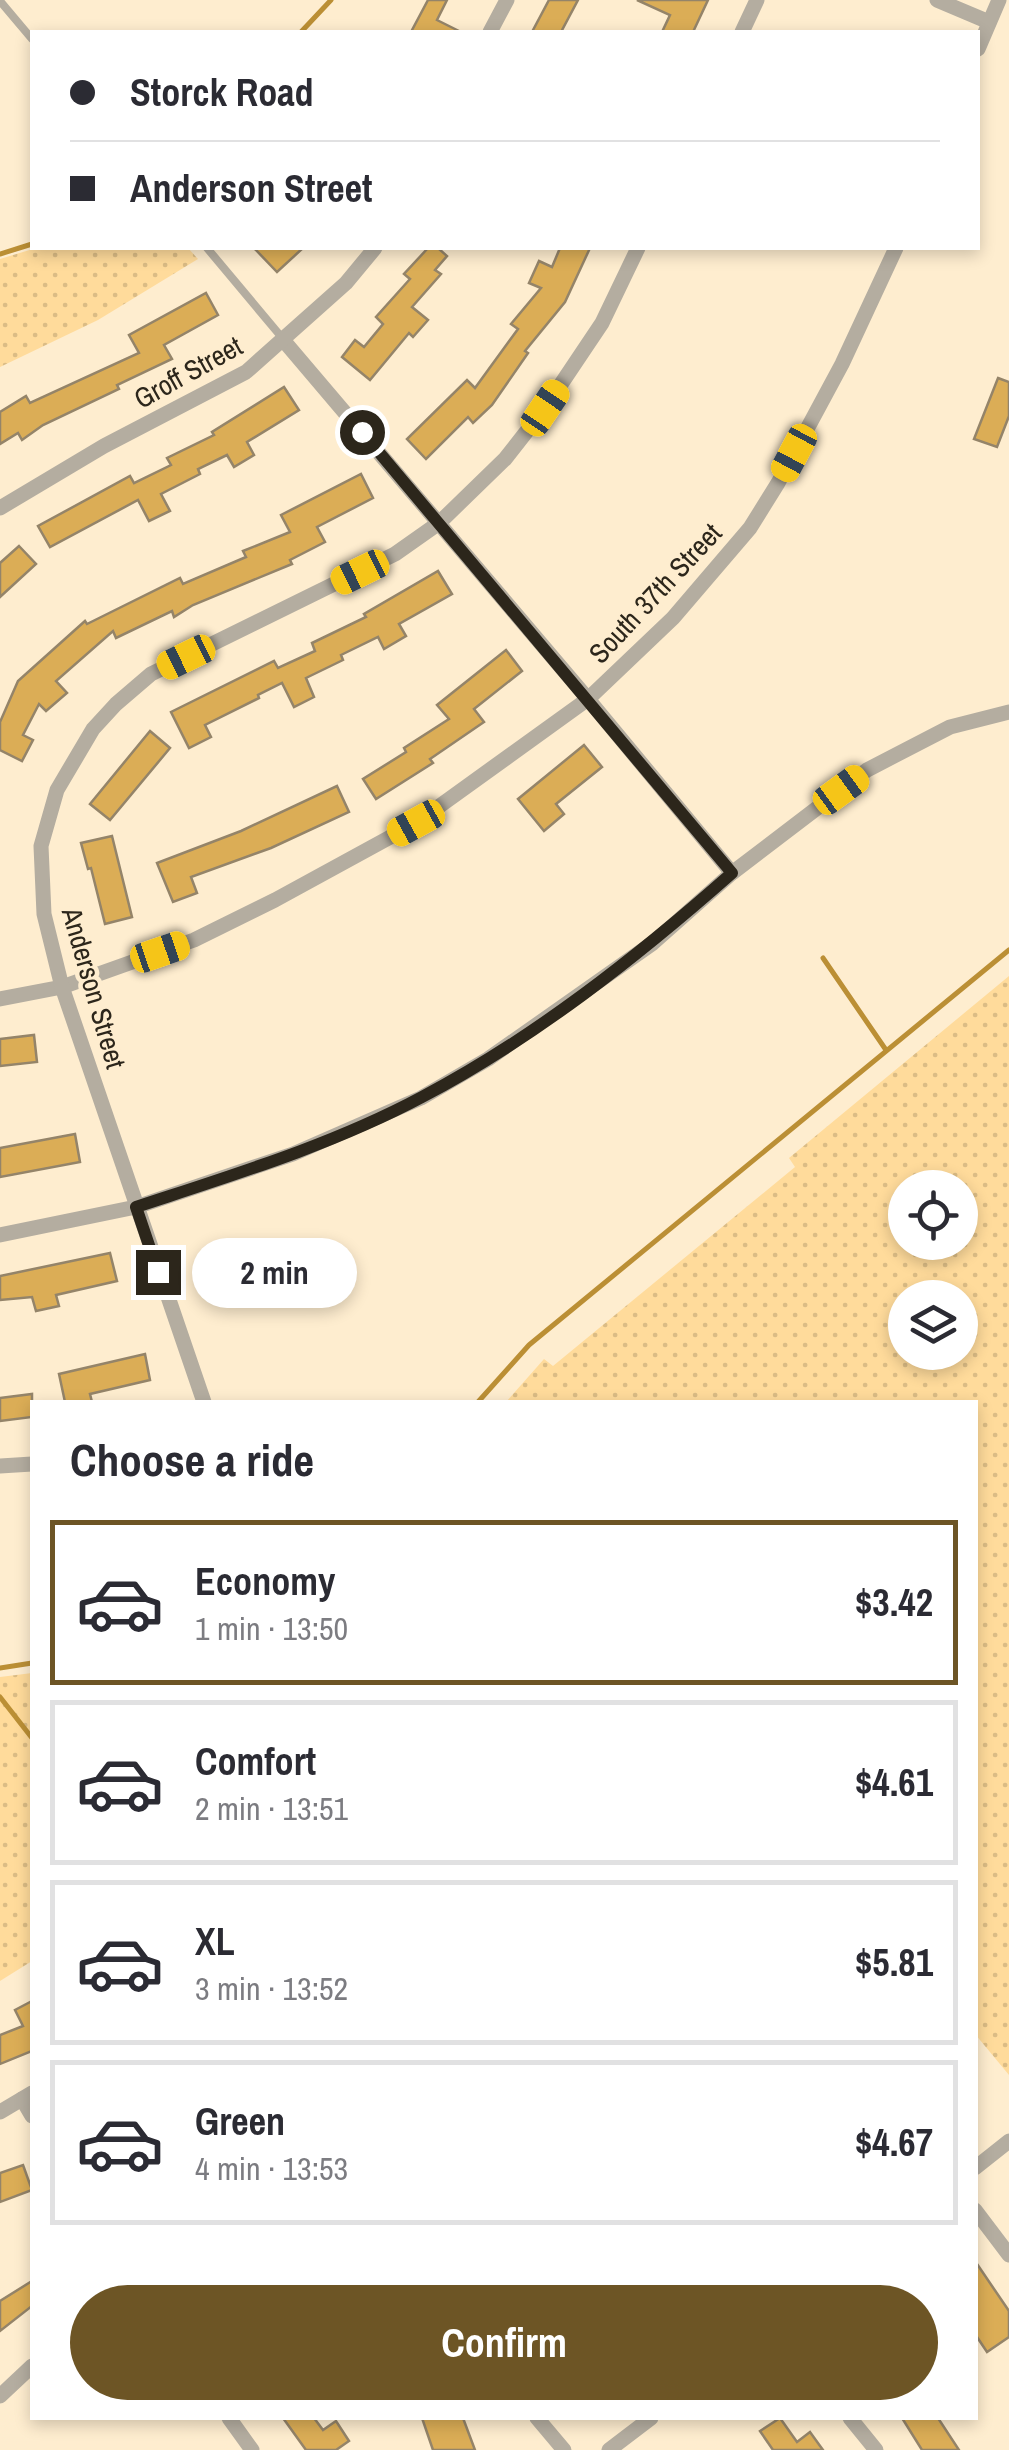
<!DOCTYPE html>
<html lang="en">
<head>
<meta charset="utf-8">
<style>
  :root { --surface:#fff; --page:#f2f2f3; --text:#2b2b33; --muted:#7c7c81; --line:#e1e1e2; --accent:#6d5525 }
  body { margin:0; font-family:"Archivo Narrow",sans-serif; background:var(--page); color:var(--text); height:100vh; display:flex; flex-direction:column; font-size:38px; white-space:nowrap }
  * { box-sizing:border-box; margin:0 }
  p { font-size:32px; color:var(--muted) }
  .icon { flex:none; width:55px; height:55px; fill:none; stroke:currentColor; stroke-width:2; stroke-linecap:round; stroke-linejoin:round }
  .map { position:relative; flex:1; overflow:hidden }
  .sheet { position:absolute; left:30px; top:1400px; width:948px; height:1020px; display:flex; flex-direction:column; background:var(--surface); border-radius:0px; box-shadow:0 5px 15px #0003 }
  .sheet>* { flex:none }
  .hud { position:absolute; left:30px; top:30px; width:950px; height:220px; border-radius:0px; box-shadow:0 5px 15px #0003; display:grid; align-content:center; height:220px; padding:0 40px; background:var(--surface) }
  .fabs { position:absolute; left:888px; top:1170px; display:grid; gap:20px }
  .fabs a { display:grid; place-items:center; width:90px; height:90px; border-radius:50%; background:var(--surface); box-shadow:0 5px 15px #0003; font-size:50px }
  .end { position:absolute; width:45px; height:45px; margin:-22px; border:12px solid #2c261b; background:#fff; box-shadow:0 0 0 5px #fff }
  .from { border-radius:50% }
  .bubble { position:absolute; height:70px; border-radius:35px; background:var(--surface); box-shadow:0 5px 15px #0003; font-size:32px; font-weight:800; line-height:70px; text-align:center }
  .car { position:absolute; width:30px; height:60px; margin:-30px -15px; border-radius:12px; box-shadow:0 0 8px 2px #0007; background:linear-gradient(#f5c518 24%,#345 0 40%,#f5c518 0 76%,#345 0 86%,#f5c518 0) }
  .hud b { display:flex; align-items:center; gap:35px; height:95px; font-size:38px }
  .hud b+b { border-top:2px solid var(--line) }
  .hud i { width:25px; height:25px; background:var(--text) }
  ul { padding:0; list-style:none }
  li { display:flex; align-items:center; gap:30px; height:165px; margin:0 20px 15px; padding:0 20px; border:5px solid var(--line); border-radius:0px }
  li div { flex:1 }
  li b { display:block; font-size:38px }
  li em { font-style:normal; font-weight:800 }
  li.selected { border-color:var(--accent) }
  li>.icon { width:90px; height:90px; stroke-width:1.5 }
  h2 { padding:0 40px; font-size:45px; line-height:120px }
  .action { display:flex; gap:20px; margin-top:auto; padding:20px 40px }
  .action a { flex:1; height:115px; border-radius:60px; background:var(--accent); color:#fff; font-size:40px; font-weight:800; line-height:115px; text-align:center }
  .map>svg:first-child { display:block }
  .park { fill:url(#park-dots); fill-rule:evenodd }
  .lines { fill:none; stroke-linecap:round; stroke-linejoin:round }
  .stream { stroke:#bb8f35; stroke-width:5 }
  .building { fill:#dbad56; stroke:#948469; stroke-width:2.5 }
  .lane { stroke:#b4ada0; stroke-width:8 }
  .street { stroke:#b4ada0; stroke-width:15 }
  .route { stroke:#2c261b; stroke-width:12 }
  .labels { text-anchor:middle; stroke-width:9; stroke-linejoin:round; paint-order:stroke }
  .street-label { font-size:28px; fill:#2c261b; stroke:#feedcf }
</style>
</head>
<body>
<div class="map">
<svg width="1009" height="2450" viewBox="0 0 1009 2450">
  <defs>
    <pattern id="park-dots" width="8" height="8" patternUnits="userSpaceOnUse" patternTransform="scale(2.5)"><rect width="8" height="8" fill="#ffdb9b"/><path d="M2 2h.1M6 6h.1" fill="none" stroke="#dbbc85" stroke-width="1.8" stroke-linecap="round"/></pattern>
  </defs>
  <rect width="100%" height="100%" fill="#feedcf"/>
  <!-- park -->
  <g class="park">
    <polygon points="36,248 188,248 198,259 98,320 0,367 0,259"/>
    <path d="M1009,976v1099l-34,-41v-632h-469l38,-43 9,7 242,-199 -6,-9zM905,1188h55v54h-55zM905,1298h55v54h-55z"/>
    <polygon points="32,1673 32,1961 0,1981 0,1677"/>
  </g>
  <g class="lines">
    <!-- stream -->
    <g class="stream">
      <polyline points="301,32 331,0"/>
      <polyline points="0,254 32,244"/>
      <polyline points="823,958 886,1050"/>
      <polyline points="478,1402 529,1345 1009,950"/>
      <polyline points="0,1668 32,1663"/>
      <polyline points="0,1697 32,1738"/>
    </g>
  </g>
  <!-- building -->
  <g class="building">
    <polygon points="428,0 447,0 437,20 461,32 411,32"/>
    <polygon points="549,0 578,0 561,32 532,32"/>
    <polygon points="637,0 708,0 693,32 662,32 670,15"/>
    <polygon points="254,248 303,248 277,272"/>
    <polygon points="428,248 438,248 447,256 435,270 441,274 412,307 428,320 413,337 409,333 370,380 342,357 355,340 364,347 383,324 376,317 410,279 404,274"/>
    <polygon points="560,248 590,248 565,302 525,351 528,353 492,405 473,423 468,417 426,459 407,439 467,380 475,388 518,329 511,324 541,288 529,283 539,261 552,267"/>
    <polygon points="206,293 218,315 164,345 172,359 117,385 119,389 43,425 22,440 18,433 0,444 0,412 26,396 30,403 139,353 129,335"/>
    <polygon points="998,378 1009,382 1009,416 997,447 974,439"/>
    <polygon points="284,387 299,410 247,442 254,455 234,467 227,455 198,469 200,474 161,494 170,511 149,521 138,500 50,547 38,526 130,476 134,483 171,465 167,458 214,435 212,432"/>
    <polygon points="361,474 373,498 317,527 325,542 290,560 292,564 193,605 174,617 172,611 116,638 113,631 56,681 67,693 46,711 39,704 23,735 33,740 22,761 0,750 0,722 18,681 85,621 87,624 180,578 183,584 246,557 243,551 290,532 281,515"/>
    <polygon points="19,546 36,564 0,597 0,563"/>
    <polygon points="438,571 452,594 399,624 406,636 384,649 378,637 341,655 343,660 306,678 314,697 294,707 282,683 258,695 259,698 205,725 211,737 189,748 171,712 274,661 278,668 315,651 312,643 366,617 364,614"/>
    <polygon points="506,650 522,671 474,709 484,722 430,759 433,763 376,799 363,779 406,752 404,748 449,719 437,705"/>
    <polygon points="150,731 170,748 110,820 90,804"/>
    <polygon points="584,745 602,767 556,804 564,814 544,831 518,799"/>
    <polygon points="337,786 349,812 271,848 191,877 197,893 173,902 157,863 241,831"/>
    <polygon points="112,836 132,917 105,924 91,868 88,869 81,843"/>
    <polygon points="34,1035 37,1062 0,1066 0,1039"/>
    <polygon points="75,1134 80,1162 0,1177 0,1148"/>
    <polygon points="110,1253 117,1281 56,1295 59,1306 36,1311 32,1297 0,1300 0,1276"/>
    <polygon points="145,1354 150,1380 90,1394 92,1402 65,1402 59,1374"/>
    <polygon points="32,1394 32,1417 0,1421 0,1398"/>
    <polygon points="32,2001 32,2051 0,2064 0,2035 23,2026 15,2010"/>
    <polygon points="23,2165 32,2190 0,2202 0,2173"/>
    <polygon points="975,2261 1009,2311 1009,2337 987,2352 975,2334"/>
    <polygon points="32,2281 32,2306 0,2331 0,2301"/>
    <polygon points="283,2418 314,2418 323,2430 336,2421 349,2441 336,2450 306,2450"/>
    <polygon points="422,2418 463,2418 475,2450 433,2450"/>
    <polygon points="780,2418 797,2442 810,2432 823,2450 773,2450 760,2431"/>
    <polygon points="902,2418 938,2418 959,2450 922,2450"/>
  </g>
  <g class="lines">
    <!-- lane -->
    <g class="lane">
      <polyline points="0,1 32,39"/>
      <polyline points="207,248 284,340"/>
    </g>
    <!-- street -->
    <g class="street">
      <polyline points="937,0 989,22"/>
      <polyline points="490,32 507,0"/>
      <polyline points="742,32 757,0"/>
      <polyline points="978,49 999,0"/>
      <polyline points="284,341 588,699 732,873"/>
      <polyline points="0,508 104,446 246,372 346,283 375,248"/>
      <polyline points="0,999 62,987 194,940 275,900 416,823 588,699 673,618 750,528 778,483 842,364 896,248"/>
      <polyline points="0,1235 136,1207 293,1154 421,1098 488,1059 653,943 732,873 867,770 950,727 1009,712"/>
      <polyline points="204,1402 62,987 44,914 41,846 57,790 93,729 116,704 151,674 395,554 439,523 505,459 545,408 602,323 638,248"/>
      <polyline points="0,1466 32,1464"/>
      <polyline points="22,2099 32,2116"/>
      <polyline points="0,2112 32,2093"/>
      <polyline points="975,2168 1009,2141"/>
      <polyline points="975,2210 1009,2255"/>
      <polyline points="0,2396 32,2366"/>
      <polyline points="229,2418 252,2450"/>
      <polyline points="537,2418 564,2450"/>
      <polyline points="850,2418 876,2450"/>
      <polyline points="609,2450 651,2418"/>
    </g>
  </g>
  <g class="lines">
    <!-- route -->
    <path class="route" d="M158,1272l-22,-65c97,-32 196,-62 286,-110 112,-59 215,-140 310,-224l-370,-441"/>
  </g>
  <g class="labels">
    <!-- street labels -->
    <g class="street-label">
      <text transform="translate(188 372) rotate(-29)" y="10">Groff Street</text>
      <text transform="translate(655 593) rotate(-47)" y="10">South 37th Street</text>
      <text transform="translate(94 988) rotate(74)" y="10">Anderson Street</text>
    </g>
  </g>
</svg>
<div class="fabs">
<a><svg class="icon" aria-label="locate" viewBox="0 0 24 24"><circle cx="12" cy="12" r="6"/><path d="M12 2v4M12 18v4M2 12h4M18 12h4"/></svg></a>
<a><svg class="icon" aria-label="layers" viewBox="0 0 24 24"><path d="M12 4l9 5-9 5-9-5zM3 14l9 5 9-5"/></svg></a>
</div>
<i class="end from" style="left:362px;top:432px"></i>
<i class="end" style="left:158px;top:1272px"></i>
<div class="bubble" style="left:192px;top:1238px;width:165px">2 min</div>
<i class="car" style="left:545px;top:408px;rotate:34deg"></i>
<i class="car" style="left:794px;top:453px;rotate:208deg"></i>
<i class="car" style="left:360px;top:572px;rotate:244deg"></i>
<i class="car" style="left:186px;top:657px;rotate:244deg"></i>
<i class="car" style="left:841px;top:790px;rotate:54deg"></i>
<i class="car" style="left:416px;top:823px;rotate:241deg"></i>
<i class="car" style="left:160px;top:952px;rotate:71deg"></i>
<div class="hud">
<b><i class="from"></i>Storck Road</b>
<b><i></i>Anderson Street</b>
</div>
<section class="sheet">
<h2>Choose a ride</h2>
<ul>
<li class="selected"><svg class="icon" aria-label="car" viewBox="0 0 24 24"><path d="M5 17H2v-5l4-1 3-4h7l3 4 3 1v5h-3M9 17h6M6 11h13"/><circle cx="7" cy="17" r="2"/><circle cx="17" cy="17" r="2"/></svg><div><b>Economy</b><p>1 min · 13:50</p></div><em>$3.42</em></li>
<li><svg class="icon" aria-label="car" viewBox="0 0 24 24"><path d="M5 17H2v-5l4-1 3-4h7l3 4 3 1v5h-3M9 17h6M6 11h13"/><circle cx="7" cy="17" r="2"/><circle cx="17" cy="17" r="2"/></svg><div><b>Comfort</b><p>2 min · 13:51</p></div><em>$4.61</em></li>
<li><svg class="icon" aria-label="car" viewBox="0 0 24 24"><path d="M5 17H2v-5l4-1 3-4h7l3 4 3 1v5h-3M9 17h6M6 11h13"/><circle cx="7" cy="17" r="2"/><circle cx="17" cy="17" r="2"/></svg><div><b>XL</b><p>3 min · 13:52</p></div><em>$5.81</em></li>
<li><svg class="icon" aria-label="car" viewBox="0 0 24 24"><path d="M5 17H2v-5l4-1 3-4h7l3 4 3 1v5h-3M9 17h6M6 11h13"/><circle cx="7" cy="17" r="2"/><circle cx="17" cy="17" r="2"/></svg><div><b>Green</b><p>4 min · 13:53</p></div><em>$4.67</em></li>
</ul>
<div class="action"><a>Confirm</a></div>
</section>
</div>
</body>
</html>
